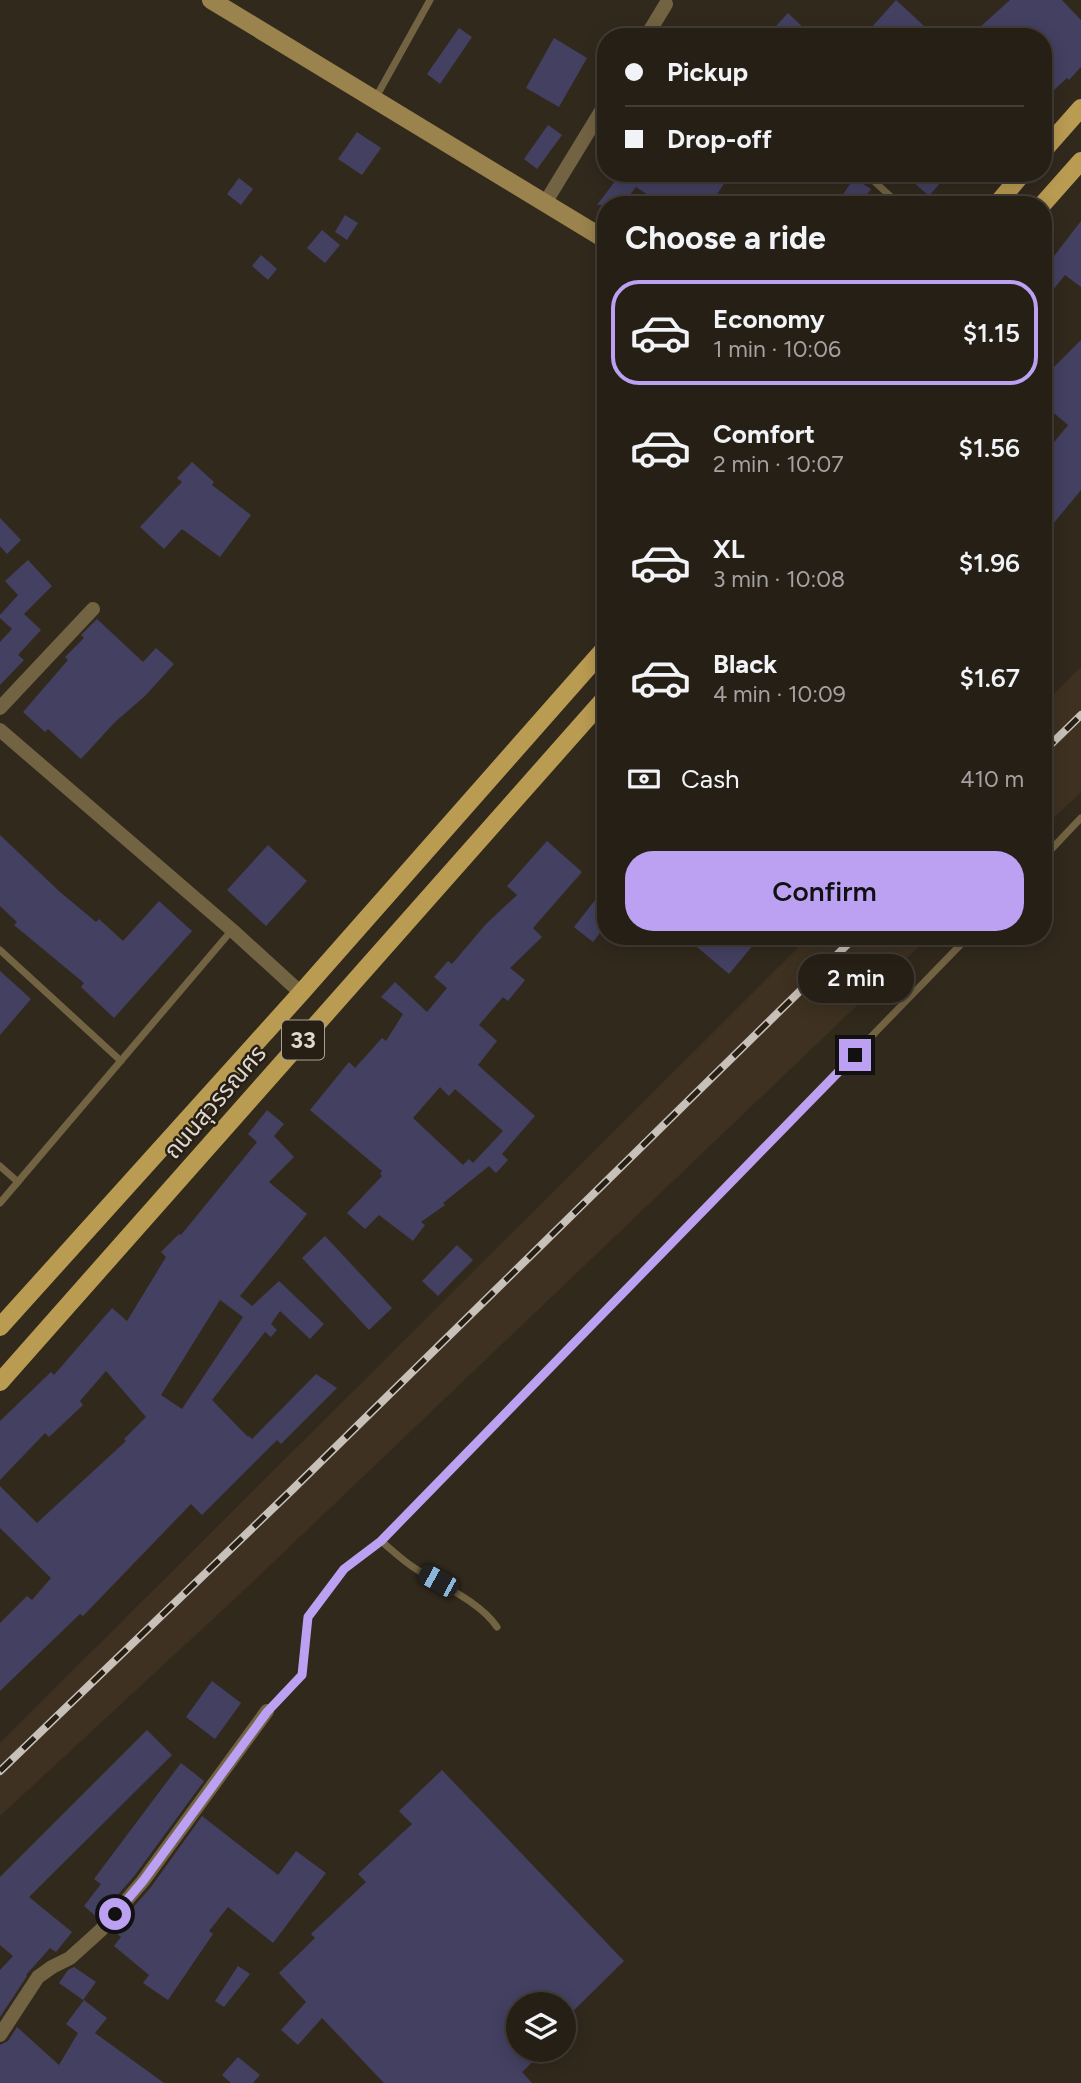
<!DOCTYPE html>
<html lang="en">
<head>
<meta charset="utf-8">
<style>
  :root { --surface:#261f16; --page:#322c23; --text:#f1f3f6; --muted:#a4a2a1; --line:#423d35; --accent:#bca0f2 }
  body { margin:0; font-family:Figtree,"Noto Sans Thai",sans-serif; background:var(--page); color:var(--text); height:100vh; display:flex; flex-direction:column; font-size:26px; white-space:nowrap }
  * { box-sizing:border-box; margin:0 }
  p { font-size:23px; color:var(--muted) }
  .icon { flex:none; width:38px; height:38px; fill:none; stroke:currentColor; stroke-width:2; stroke-linecap:round; stroke-linejoin:round }
  .map { position:relative; flex:1; overflow:hidden }
  .drawer { position:absolute; left:597px; top:196px; width:455px; height:749px; display:flex; flex-direction:column; background:var(--surface); border-radius:28px; box-shadow:0 4px 18px #0003,0 0 0 2px var(--line) }
  .drawer>* { flex:none }
  .guide { position:absolute; left:597px; top:28px; width:455px; height:154px; border-radius:28px; box-shadow:0 4px 18px #0003,0 0 0 2px var(--line); display:grid; align-content:center; height:154px; padding:0 28px; background:var(--surface) }
  .controls { position:absolute; left:506px; top:1992px; display:grid; gap:14px }
  .controls a { display:grid; place-items:center; width:70px; height:70px; border-radius:50%; background:var(--surface); box-shadow:0 4px 18px #0003,0 0 0 2px var(--line); font-size:35px }
  .end { position:absolute; width:32px; height:32px; margin:-16px; border:9px solid #bca0f2; background:#111; box-shadow:0 0 0 4px #111 }
  .from { border-radius:50% }
  .bubble { position:absolute; height:49px; border-radius:24px; background:var(--surface); box-shadow:0 4px 18px #0003,0 0 0 2px var(--line); font-size:23px; font-weight:600; line-height:49px; text-align:center }
  .car { position:absolute; width:21px; height:42px; margin:-21px -10px; border-radius:9px; box-shadow:0 0 5px 2px #0007; background:linear-gradient(#222 24%,#8ab4d8 0 40%,#222 0 76%,#8ab4d8 0 86%,#222 0) }
  .guide b { display:flex; align-items:center; gap:24px; height:66px; font-size:26px }
  .guide b+b { border-top:2px solid var(--line) }
  .guide i { width:18px; height:18px; background:var(--text) }
  ul { padding:0; list-style:none }
  li { display:flex; align-items:center; gap:21px; height:105px; margin:0 14px 10px; padding:0 14px; border:4px solid transparent; border-radius:28px }
  li div { flex:1 }
  li b { display:block; font-size:26px }
  li em { font-style:normal; font-weight:600 }
  li.current { border-color:var(--accent) }
  li>.icon { width:63px; height:63px; stroke-width:1.5 }
  h2 { padding:0 28px; font-size:32px; line-height:84px }
  .pay { display:flex; align-items:center; gap:18px; height:77px; padding:0 28px; font-size:26px }
  .pay p { margin-inline-start:auto }
  .action { display:flex; gap:14px; margin-top:auto; padding:14px 28px }
  .action a { flex:1; height:80px; border-radius:28px; background:var(--accent); color:#111; font-size:28px; font-weight:600; line-height:80px; text-align:center }
  .map>svg:first-child { display:block }
  .built { fill:#3e3121 }
  .building { fill:#434062; fill-rule:evenodd }
  .lines { fill:none; stroke-linecap:round; stroke-linejoin:round }
  .service { stroke:#726342; stroke-width:7 }
  .minor { stroke:#726342; stroke-width:14 }
  .secondary { stroke:#9a834c; stroke-width:18 }
  .primary { stroke:#ba9b52; stroke-width:18 }
  .rail-casing { stroke:#c7c1b9; stroke-width:8 }
  .rail { stroke:#281f14; stroke-width:5; stroke-dasharray:16; stroke-linecap:butt }
  .route { stroke:#bca0f2; stroke-width:9 }
  .labels { text-anchor:middle; stroke-width:5; stroke-linejoin:round; paint-order:stroke }
  .shield { fill:#281f14; stroke:#a7a098; stroke-width:2 }
  .shield-label { font-size:23px; font-weight:bold; fill:#ded8d1 }
  .street-label { font-size:24px; fill:#ded8d1; stroke:#281f14 }
</style>
</head>
<body>
<div class="map">
<svg width="1081" height="2083" viewBox="0 0 1081 2083">
  <rect width="100%" height="100%" fill="#32291d"/>
  <!-- built -->
  <g class="built">
    <polygon points="1081,667 1081,792 1043,828 1043,705"/>
    <polygon points="810,936 930,936 241,1593 0,1816 0,1743"/>
  </g>
  <!-- building -->
  <g class="building">
    <polygon points="896,0 936,37 863,37"/>
    <polygon points="1010,0 1062,0 1081,20 1081,67 1069,80 1067,78 1054,90 1043,79 1043,37 969,37"/>
    <polygon points="788,13 813,37 766,37"/>
    <polygon points="459,28 472,37 440,84 427,74"/>
    <polygon points="554,38 587,58 559,107 526,88"/>
    <polygon points="548,125 562,135 537,169 524,159"/>
    <polygon points="357,132 381,148 362,175 338,159"/>
    <polygon points="615,173 731,173 710,205 663,205 636,187 622,205 597,205 619,176"/>
    <polygon points="903,173 949,173 929,196"/>
    <polygon points="239,178 253,189 241,205 227,194"/>
    <polygon points="854,178 871,189 860,205 836,205"/>
    <polygon points="345,215 358,223 347,240 335,232"/>
    <polygon points="1081,221 1081,287 1065,275 1043,302 1043,254 1051,260"/>
    <polygon points="322,230 340,245 325,263 307,248"/>
    <polygon points="261,255 277,269 268,280 252,266"/>
    <polygon points="1081,340 1081,490 1043,536 1043,456 1068,425 1043,404 1043,378"/>
    <polygon points="192,462 214,482 212,485 251,515 220,557 182,529 164,549 140,527 182,482 177,478"/>
    <polygon points="0,518 21,540 7,554 0,546"/>
    <polygon points="28,560 52,586 24,614 41,630 18,655 24,660 0,685 0,642 12,629 0,618 0,615 18,595 5,581"/>
    <polygon points="97,619 143,662 156,648 174,664 145,696 115,722 81,759 48,729 45,732 23,712 68,660 65,657 84,638 81,635"/>
    <polygon points="0,835 60,892 96,922 99,919 123,941 159,901 192,931 114,1018 81,987 84,983 14,925 17,922 0,906"/>
    <path d="M547,841l35,31 -49,56 9,9 -32,31 15,12 -17,21 -5,-4 -24,28 18,16 -19,24 57,51 -33,38 6,6 -12,13 -7,-7 -46,37 2,2 -24,17 4,3 -12,16 -34,-26 -14,14 -18,-16 35,-37 -2,-2 2,-3 -72,-61 39,-48 6,6 27,-30 4,3 17,-27 -22,-17 14,-15 32,30 20,-24 -13,-11 14,-16 4,3 34,-40 31,-29 -10,-9zM440,1087l9,9 6,-7 48,42 -30,32 -4,-4 -6,6 -50,-47z"/>
    <polygon points="268,845 307,881 266,926 227,890"/>
    <polygon points="606,886 606,925 593,942 574,927"/>
    <polygon points="684,936 744,936 754,944 729,974"/>
    <polygon points="0,971 31,999 0,1035"/>
    <path d="M267,1110l17,14 -10,12 20,21 -25,25 38,32 -67,82 12,10 27,-25 45,43 -14,15 -30,-28 -9,13 6,6 -6,7 -6,-5 -53,68 36,37 1,-1 3,3 64,-65 21,14 -56,56 -4,-4 -75,75 -11,-11 -108,112 -3,-2 -80,77v-68l27,-27 5,4 19,-22 -51,-50v-42l37,37 89,-82 -2,-2 22,-22 -40,-46 -26,30 3,4 -34,32 -4,-4 -45,47v-59l51,-49 3,3 58,-67 15,13 39,-64 -5,-5 18,-18 2,1 76,-93 -9,-8zM220,1300l23,17 -61,92 -21,-14z"/>
    <polygon points="325,1236 392,1308 369,1330 302,1258"/>
    <polygon points="457,1245 473,1260 438,1296 422,1281"/>
    <polygon points="212,1681 241,1703 215,1739 186,1717"/>
    <polygon points="147,1730 172,1755 29,1897 72,1932 56,1952 50,1948 26,1975 27,1976 0,2017 0,1970 13,1956 0,1945 0,1877"/>
    <polygon points="181,1763 204,1781 135,1875 98,1918 84,1906 101,1884 94,1879"/>
    <polygon points="442,1770 624,1961 564,2020 564,2004 518,2004 518,2049 546,2049 522,2072 532,2083 384,2083 322,2018 298,2045 281,2030 306,2002 279,1973 315,1938 311,1934 366,1882 358,1874 412,1824 399,1811"/>
    <polygon points="202,1816 278,1875 296,1851 326,1873 273,1943 228,1907 209,1931 213,1934 168,2000 143,1983 149,1975 114,1946 121,1937 113,1930 151,1887"/>
    <polygon points="238,1966 250,1974 224,2007 215,2001"/>
    <polygon points="74,1967 96,1982 83,2000 59,1983 68,1970"/>
    <polygon points="84,2000 107,2018 95,2033 164,2083 0,2083 0,2045 8,2041 17,2027 59,2065 78,2033 66,2024"/>
    <polygon points="238,2057 260,2075 253,2083 231,2083 222,2075"/>
  </g>
  <g class="lines">
    <!-- service -->
    <g class="service">
      <polyline points="375,99 430,0"/>
      <polyline points="865,173 900,205"/>
      <polyline points="1043,858 1081,818"/>
      <polyline points="0,950 121,1061"/>
      <polyline points="0,1166 18,1182"/>
      <polyline points="0,1203 232,930"/>
      <polyline points="381,1541 969,936"/>
      <path d="M268,1711l34,-36 6,-58 36,-48 37,-28c12,10 23,21 35,28 26,16 65,34 81,58"/>
    </g>
    <!-- minor -->
    <g class="minor">
      <polyline points="646,37 666,4"/>
      <polyline points="545,203 606,103"/>
      <polyline points="0,708 93,609"/>
      <polyline points="0,730 232,930 301,993"/>
      <polyline points="0,2035 38,1977 52,1967 70,1958 101,1930 143,1881 267,1711"/>
    </g>
    <!-- secondary -->
    <polyline class="secondary" points="211,0 606,240"/>
    <!-- primary -->
    <g class="primary">
      <polyline points="1043,151 1081,108"/>
      <polyline points="996,205 1023,173"/>
      <polyline points="1042,205 1081,161"/>
      <polyline points="0,1327 301,993 606,647"/>
      <polyline points="0,1382 606,697"/>
    </g>
    <defs>
      <g id="rail">
        <polyline points="1043,752 1081,715"/>
        <polyline points="0,1771 293,1489 856,936"/>
      </g>
    </defs>
    <!-- rail casing -->
    <use href="#rail" class="rail-casing"/>
    <!-- rail -->
    <use href="#rail" class="rail"/>
  </g>
  <g class="lines">
    <!-- route -->
    <polyline class="route" points="115,1914 143,1881 267,1712 302,1675 308,1617 344,1569 381,1541 855,1055"/>
  </g>
  <g class="labels">
    <!-- shield labels -->
    <rect class="shield" x="282" y="1020.5" width="42" height="39" rx="5"/>
    <g class="shield-label">
      <text x="303" y="1048">33</text>
    </g>
    <!-- street labels -->
    <g class="street-label">
      <text transform="translate(215 1102) rotate(-49)" y="8">ถนนสุวรรณศร</text>
    </g>
  </g>
</svg>
<div class="controls">
<a><svg class="icon" aria-label="layers" viewBox="0 0 24 24"><path d="M12 4l9 5-9 5-9-5zM3 14l9 5 9-5"/></svg></a>
</div>
<i class="end from" style="left:115px;top:1914px"></i>
<i class="end" style="left:855px;top:1055px"></i>
<div class="bubble" style="left:798px;top:954px;width:116px">2 min</div>
<i class="car" style="left:438px;top:1581px;rotate:299deg"></i>
<div class="guide">
<b><i class="from"></i>Pickup</b>
<b><i></i>Drop-off</b>
</div>
<section class="drawer">
<h2>Choose a ride</h2>
<ul>
<li class="current"><svg class="icon" aria-label="car" viewBox="0 0 24 24"><path d="M5 17H2v-5l4-1 3-4h7l3 4 3 1v5h-3M9 17h6M6 11h13"/><circle cx="7" cy="17" r="2"/><circle cx="17" cy="17" r="2"/></svg><div><b>Economy</b><p>1 min · 10:06</p></div><em>$1.15</em></li>
<li><svg class="icon" aria-label="car" viewBox="0 0 24 24"><path d="M5 17H2v-5l4-1 3-4h7l3 4 3 1v5h-3M9 17h6M6 11h13"/><circle cx="7" cy="17" r="2"/><circle cx="17" cy="17" r="2"/></svg><div><b>Comfort</b><p>2 min · 10:07</p></div><em>$1.56</em></li>
<li><svg class="icon" aria-label="car" viewBox="0 0 24 24"><path d="M5 17H2v-5l4-1 3-4h7l3 4 3 1v5h-3M9 17h6M6 11h13"/><circle cx="7" cy="17" r="2"/><circle cx="17" cy="17" r="2"/></svg><div><b>XL</b><p>3 min · 10:08</p></div><em>$1.96</em></li>
<li><svg class="icon" aria-label="car" viewBox="0 0 24 24"><path d="M5 17H2v-5l4-1 3-4h7l3 4 3 1v5h-3M9 17h6M6 11h13"/><circle cx="7" cy="17" r="2"/><circle cx="17" cy="17" r="2"/></svg><div><b>Black</b><p>4 min · 10:09</p></div><em>$1.67</em></li>
</ul>
<div class="pay"><svg class="icon" aria-label="cash" viewBox="0 0 24 24"><path d="M3 7h18v10H3z"/><circle cx="12" cy="12" r="2"/></svg>Cash<p>410 m</p></div>
<div class="action"><a>Confirm</a></div>
</section>
</div>
</body>
</html>
